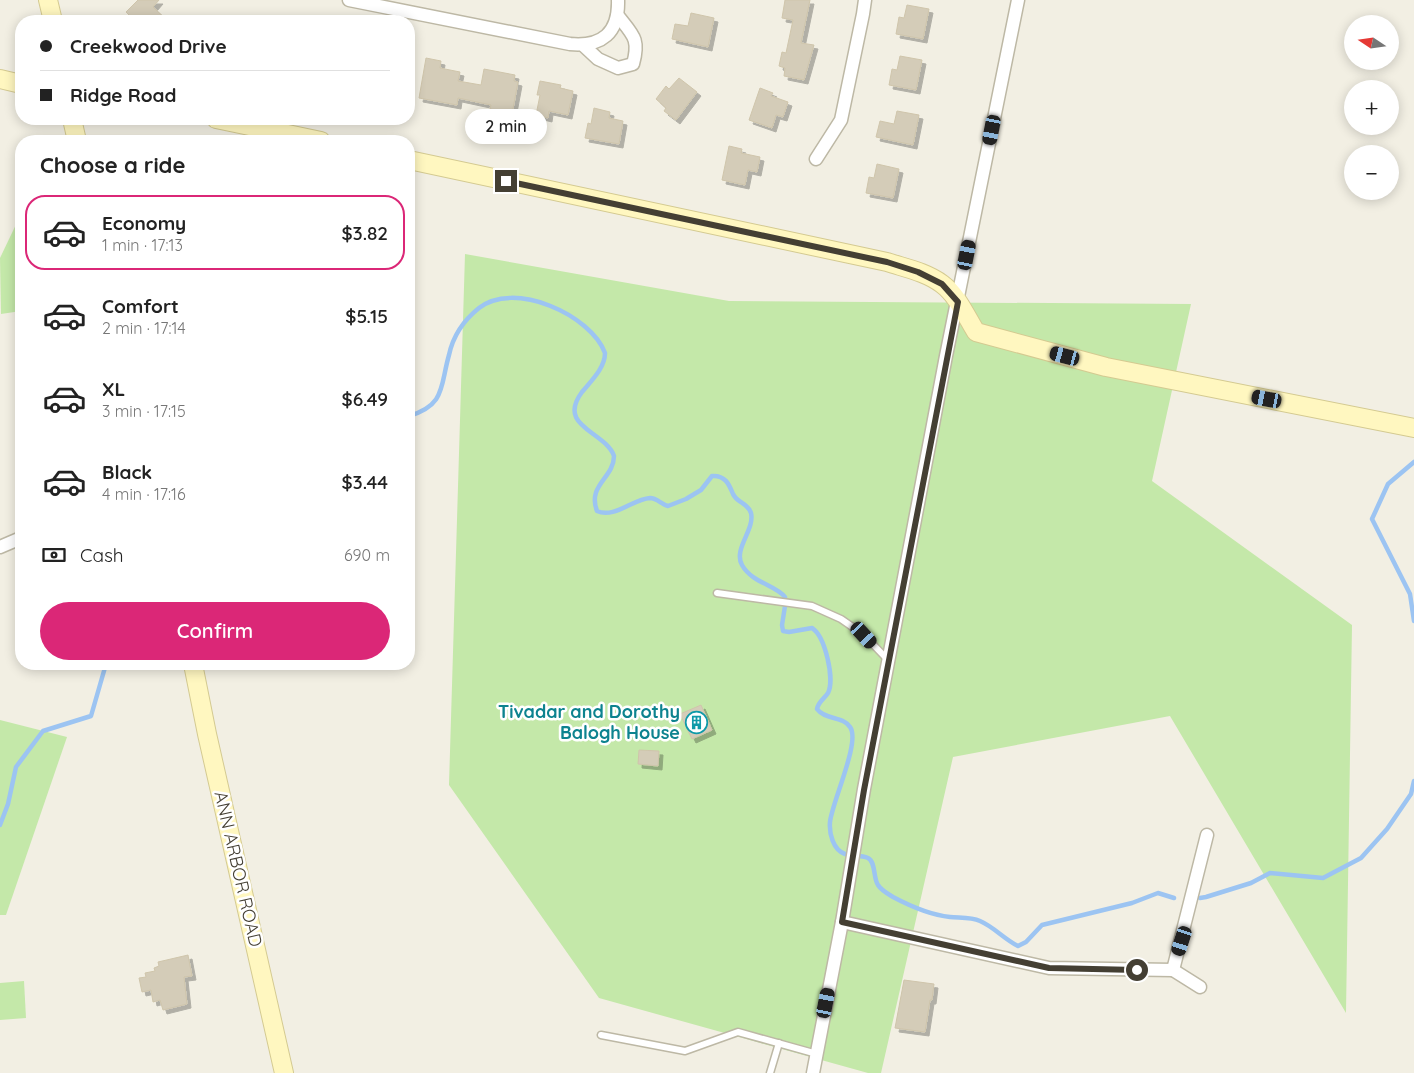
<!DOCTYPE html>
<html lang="en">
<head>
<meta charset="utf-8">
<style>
  :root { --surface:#fff; --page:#f2f2f2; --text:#222; --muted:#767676; --line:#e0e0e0; --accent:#db2777 }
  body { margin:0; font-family:Quicksand,sans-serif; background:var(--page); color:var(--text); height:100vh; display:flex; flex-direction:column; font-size:19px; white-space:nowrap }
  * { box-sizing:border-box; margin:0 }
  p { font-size:16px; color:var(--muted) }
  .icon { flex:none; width:28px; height:28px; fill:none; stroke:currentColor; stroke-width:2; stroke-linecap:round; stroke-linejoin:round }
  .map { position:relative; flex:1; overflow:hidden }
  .details { position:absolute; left:15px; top:135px; width:400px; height:535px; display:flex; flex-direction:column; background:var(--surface); border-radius:20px; box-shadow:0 2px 12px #0003 }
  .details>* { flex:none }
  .banner { position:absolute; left:15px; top:15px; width:400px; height:110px; border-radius:20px; box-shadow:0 2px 12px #0003; display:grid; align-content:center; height:110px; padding:0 25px; background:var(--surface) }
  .needle { width:32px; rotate:283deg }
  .tools { position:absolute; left:1344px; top:15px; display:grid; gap:10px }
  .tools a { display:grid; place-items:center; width:55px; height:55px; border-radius:50%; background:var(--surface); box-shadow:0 2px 12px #0003; font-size:25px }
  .end { position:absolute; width:22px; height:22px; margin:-11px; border:6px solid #443f33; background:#fff; box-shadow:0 0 0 2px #fff }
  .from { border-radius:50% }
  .bubble { position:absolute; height:35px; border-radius:18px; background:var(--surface); box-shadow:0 2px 12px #0003; font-size:16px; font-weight:600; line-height:35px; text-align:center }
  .car { position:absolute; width:15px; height:30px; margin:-15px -8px; border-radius:6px; box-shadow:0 0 4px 1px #0007; background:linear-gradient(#222 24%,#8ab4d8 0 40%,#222 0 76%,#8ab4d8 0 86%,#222 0) }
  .banner b { display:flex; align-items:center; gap:18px; height:48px; font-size:19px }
  .banner b+b { border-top:1px solid var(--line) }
  .banner i { width:12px; height:12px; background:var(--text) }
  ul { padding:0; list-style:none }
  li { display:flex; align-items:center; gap:15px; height:75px; margin:0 10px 8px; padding:0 15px; border:2px solid transparent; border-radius:20px }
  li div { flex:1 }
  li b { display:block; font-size:19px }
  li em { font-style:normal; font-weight:600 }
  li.selected { border-color:var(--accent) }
  li>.icon { width:45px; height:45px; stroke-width:1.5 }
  h2 { padding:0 25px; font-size:22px; line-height:60px }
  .pay { display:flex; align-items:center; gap:12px; height:55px; padding:0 25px; font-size:19px }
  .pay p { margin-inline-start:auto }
  .button { display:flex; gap:10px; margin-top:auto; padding:10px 25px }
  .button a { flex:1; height:58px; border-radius:30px; background:var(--accent); color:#fff; font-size:20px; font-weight:600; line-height:58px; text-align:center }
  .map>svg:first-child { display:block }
  .green { fill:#c4e8a9 }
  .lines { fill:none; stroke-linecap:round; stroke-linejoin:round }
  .stream { stroke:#9cc4f2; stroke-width:4.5 }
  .building { fill:#d4ccb8; stroke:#cfc5ab; filter:url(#shadow) }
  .lane-casing { stroke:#bdb8a5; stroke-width:9 }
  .street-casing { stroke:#bdb8a5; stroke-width:15 }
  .secondary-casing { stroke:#d4ca91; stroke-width:20 }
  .lane { stroke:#fff; stroke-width:6 }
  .street { stroke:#fff; stroke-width:12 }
  .secondary { stroke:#fff7c0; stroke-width:18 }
  .route { stroke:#443f33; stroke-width:6 }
  .labels { text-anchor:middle; stroke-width:5; stroke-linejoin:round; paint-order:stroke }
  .culture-label { font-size:18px; font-weight:bold; fill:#0d838f; stroke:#fff; text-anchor:end }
  .street-label { font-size:18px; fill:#443f33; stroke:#fff }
</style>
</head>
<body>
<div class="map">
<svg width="1414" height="1073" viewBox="0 0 1414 1073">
  <defs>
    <filter id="shadow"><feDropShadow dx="4" dy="4" stdDeviation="0" flood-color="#0004"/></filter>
  </defs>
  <rect width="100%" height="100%" fill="#f2efe3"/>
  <!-- green -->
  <g class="green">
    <polygon points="21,214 21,311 1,314 0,258"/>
    <polygon points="465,254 729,301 1191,304 1152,481 1352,625 1346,1013 1170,716 953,757 881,1073 868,1073 599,998 449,785"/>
    <polygon points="0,720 67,737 6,915 0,915"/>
    <polygon points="24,981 26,1018 0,1020 0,983"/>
  </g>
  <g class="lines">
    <!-- stream -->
    <g class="stream">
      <path d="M409,416c37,-11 31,-30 40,-61 4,-19 15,-35 30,-47 35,-28 112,7 126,45 0,15 -14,28 -23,39 -26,35 23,39 32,64 0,22 -27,29 -17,55 17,8 36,-12 53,-13 7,0 11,6 18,8l18,-7 15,-9 11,-14c13,-1 17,8 21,18 4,9 15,9 18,19 4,17 -18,36 -9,52 10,18 34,20 43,32"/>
      <polyline points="1414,462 1388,484 1372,519 1410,594 1414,621"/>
      <path d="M785,606l-3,19 1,6 6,1 23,-4c13,8 23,51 16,65 -4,6 -10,9 -11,16 8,11 26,7 33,18 11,14 -18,75 -20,95 -1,11 3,28 15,32 7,2 16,1 23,4 8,4 5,20 10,27 3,5 10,9 15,12 17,9 38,18 57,20 10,1 21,0 30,4 14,6 24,18 38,25l8,-4 16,-17 90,-22 26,-10 16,5"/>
      <polyline points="0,825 8,804 16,767 43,731 91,716 106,664"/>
      <polyline points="1200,898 1206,897 1251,883 1270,873 1323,878 1361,858 1387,829 1411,794 1414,781"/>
    </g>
  </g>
  <!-- building -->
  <g class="building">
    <polygon points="138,0 159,0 153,7 168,21 135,21 126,12"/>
    <polygon points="785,0 810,0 801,43 814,45 804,80 784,76 785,68 779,66 782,52 786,53 793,20 782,18"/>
    <polygon points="907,5 929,9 923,39 896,34 899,17 904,18"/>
    <polygon points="691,13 714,18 708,47 672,39 675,24 688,26"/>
    <polygon points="900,56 922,60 916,90 889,85 892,69 897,70"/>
    <polygon points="426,58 441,61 440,68 460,72 458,81 481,85 484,69 515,75 514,81 518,82 512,114 490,109 491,105 458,98 457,105 419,98"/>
    <polygon points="679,78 697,92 676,120 664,111 666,108 656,99 666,86 669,89"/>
    <polygon points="540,81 561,85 560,88 573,91 568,115 549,111 548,118 536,115 540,95 537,95"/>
    <polygon points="760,88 773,93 771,96 788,102 783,117 776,115 772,128 749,120"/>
    <polygon points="594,108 610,112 609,118 623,121 619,144 585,138 588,123 591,124"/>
    <polygon points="897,111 919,115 913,145 876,137 880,121 894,124"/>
    <polygon points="729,146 742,149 741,153 760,157 757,172 748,170 745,185 722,180"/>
    <polygon points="877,164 899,169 893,198 866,193 869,177 874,178"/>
    <polygon points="701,705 712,730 692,739 680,714"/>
    <polygon points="639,750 659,751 658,766 638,764"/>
    <polygon points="188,955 192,976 184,977 187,1004 163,1010 160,1000 153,1002 151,990 142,992 139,978 146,977 145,973 155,971 154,968 159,966 158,962"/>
    <polygon points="904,980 934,984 932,1000 930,1000 925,1032 895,1028"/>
  </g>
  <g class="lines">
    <defs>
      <g id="lane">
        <polyline points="717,593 812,606 841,619 864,635 888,660"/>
        <polyline points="601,1035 685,1051 738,1032 817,1054"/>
        <polyline points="770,1073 779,1043"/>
      </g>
      <g id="street">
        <path d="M349,0l221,44c32,3 49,-11 48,-44"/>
        <path d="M584,46l14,13 20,9 15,-4c7,-25 0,-29 -15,-48"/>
        <polyline points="816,159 841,120 863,14 865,0"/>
        <polyline points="0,547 21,538"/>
        <polyline points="842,922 1049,968 1173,970 1207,835"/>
        <polyline points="1173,970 1200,987"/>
        <polyline points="813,1073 842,922 864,789 946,356 1018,0"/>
      </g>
      <g id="secondary">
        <polyline points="48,0 53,21"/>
        <polyline points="0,79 21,84"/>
        <polyline points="72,119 77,141"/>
        <polyline points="216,119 321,141"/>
        <path d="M409,160l478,102c18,6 39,10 55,22 15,11 24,32 34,48l130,35 308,61"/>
        <polyline points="193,664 207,734 284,1073"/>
      </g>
    </defs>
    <!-- lane casing -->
    <use href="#lane" class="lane-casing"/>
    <!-- street casing -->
    <use href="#street" class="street-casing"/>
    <!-- secondary casing -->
    <use href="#secondary" class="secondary-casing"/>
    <!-- lane -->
    <use href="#lane" class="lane"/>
    <!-- street -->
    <use href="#street" class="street"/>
    <!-- secondary -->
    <use href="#secondary" class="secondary"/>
  </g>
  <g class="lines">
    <!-- route -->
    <polyline class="route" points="506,181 887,262 918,272 942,284 958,302 864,790 842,922 1049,968 1137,970"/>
  </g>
  <!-- icons -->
  <defs>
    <symbol id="building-ring" viewBox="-11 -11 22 22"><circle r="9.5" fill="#fff" stroke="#0f9aa8" stroke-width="1.5"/><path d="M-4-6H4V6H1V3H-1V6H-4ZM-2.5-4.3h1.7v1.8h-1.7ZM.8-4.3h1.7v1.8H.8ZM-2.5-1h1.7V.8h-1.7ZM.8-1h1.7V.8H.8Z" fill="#0f9aa8"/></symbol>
  </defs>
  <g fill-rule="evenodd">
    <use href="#building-ring" x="684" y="710" width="25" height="25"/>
  </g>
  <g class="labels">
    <!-- culture labels -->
    <g class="culture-label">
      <text x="680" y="718">Tivadar and Dorothy<tspan x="680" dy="21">Balogh House</tspan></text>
    </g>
    <!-- street labels -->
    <g class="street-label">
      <text transform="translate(238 869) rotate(77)" y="6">ANN ARBOR ROAD</text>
    </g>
  </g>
</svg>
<div class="tools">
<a><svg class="needle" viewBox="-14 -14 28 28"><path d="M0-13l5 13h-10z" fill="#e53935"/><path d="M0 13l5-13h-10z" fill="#767676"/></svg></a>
<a>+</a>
<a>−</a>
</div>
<i class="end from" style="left:1137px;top:970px"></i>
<i class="end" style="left:506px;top:181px"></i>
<div class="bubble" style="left:465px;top:109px;width:82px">2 min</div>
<i class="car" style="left:992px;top:130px;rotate:191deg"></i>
<i class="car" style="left:967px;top:255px;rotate:11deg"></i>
<i class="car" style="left:1065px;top:356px;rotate:285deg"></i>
<i class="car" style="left:1267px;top:399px;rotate:281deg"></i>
<i class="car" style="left:864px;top:635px;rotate:137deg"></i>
<i class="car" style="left:1182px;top:941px;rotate:198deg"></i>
<i class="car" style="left:826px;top:1003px;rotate:11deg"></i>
<div class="banner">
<b><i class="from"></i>Creekwood Drive</b>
<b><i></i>Ridge Road</b>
</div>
<section class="details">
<h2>Choose a ride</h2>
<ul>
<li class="selected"><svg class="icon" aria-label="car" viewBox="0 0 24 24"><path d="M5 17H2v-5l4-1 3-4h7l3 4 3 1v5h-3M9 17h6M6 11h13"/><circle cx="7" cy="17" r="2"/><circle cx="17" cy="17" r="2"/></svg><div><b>Economy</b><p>1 min · 17:13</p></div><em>$3.82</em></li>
<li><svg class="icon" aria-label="car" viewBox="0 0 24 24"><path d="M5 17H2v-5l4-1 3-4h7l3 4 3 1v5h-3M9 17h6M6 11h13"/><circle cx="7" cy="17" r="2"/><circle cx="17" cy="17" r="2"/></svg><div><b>Comfort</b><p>2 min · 17:14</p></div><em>$5.15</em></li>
<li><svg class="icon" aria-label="car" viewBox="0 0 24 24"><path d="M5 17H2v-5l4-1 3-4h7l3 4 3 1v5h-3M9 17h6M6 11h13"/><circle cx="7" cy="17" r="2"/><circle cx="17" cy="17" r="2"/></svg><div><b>XL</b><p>3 min · 17:15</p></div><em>$6.49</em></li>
<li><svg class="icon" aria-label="car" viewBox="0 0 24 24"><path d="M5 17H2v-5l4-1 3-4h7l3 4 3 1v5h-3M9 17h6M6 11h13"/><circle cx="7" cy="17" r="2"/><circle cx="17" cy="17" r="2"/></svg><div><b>Black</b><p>4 min · 17:16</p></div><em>$3.44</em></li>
</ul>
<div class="pay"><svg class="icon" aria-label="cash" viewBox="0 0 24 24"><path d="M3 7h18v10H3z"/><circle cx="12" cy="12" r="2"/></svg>Cash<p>690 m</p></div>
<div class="button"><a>Confirm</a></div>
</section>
</div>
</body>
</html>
